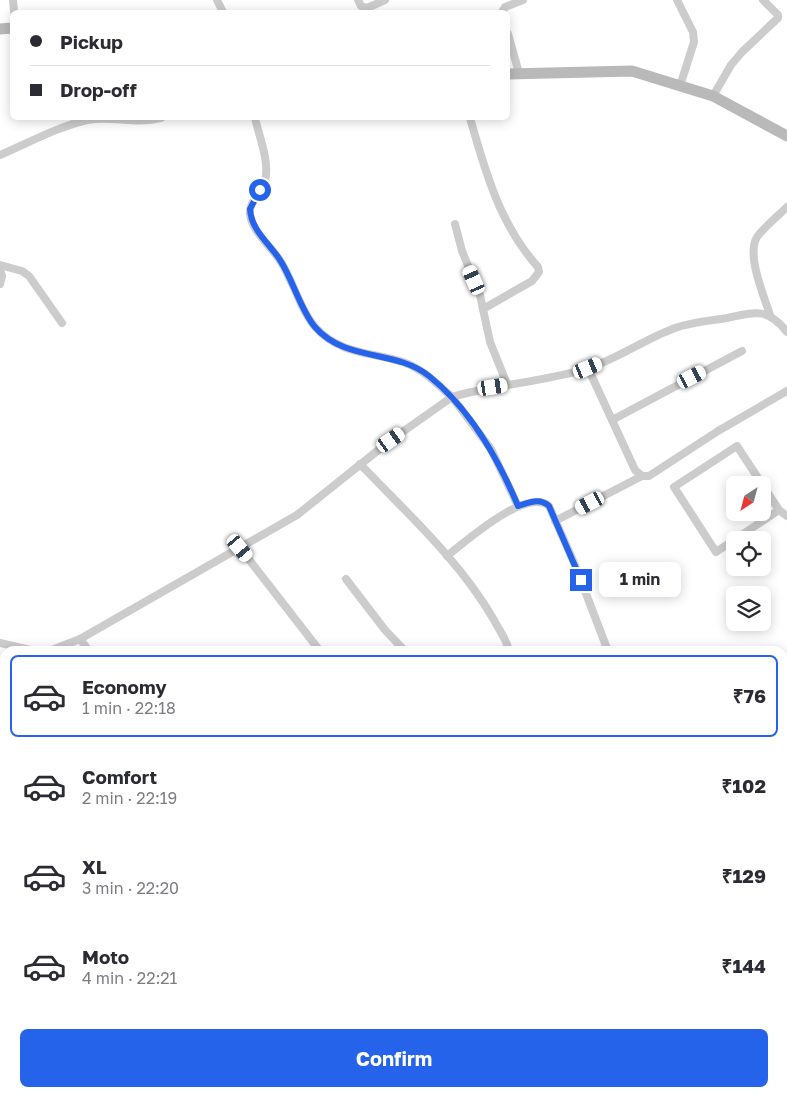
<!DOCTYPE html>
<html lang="en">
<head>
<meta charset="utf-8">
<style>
  :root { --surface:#fff; --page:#f7f7f7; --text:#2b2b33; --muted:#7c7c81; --line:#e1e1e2; --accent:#2563eb }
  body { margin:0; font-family:"Golos Text",sans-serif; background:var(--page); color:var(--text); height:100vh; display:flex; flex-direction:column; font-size:19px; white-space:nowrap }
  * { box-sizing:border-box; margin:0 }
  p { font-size:16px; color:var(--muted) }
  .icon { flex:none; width:28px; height:28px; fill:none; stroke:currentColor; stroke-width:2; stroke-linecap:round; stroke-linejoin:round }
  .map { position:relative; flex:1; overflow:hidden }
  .drawer { position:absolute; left:0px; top:646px; width:788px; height:451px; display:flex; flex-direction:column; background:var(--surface); border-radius:15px 15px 0 0; box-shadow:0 2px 12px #0003 }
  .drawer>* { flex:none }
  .hud { position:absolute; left:10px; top:10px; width:500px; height:110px; border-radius:8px; box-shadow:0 2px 12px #0003; display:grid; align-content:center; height:110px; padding:0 20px; background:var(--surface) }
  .needle { width:32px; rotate:216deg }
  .buttons { position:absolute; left:726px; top:476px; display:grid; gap:10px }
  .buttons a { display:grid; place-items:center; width:45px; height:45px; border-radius:8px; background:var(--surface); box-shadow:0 2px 12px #0003; font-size:25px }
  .end { position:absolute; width:22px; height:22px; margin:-11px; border:6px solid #2563eb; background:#fff; box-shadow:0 0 0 2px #fff }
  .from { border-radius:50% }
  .bubble { position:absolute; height:35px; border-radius:8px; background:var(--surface); box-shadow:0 2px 12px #0003; font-size:16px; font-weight:700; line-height:35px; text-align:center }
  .car { position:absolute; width:15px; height:30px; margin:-15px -8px; border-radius:6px; box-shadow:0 0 4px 1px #0007; background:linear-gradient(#fff 24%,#345 0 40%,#fff 0 76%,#345 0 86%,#fff 0) }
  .hud b { display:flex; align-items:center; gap:18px; height:48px; font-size:19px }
  .hud b+b { border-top:1px solid var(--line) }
  .hud i { width:12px; height:12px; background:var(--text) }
  ul { padding:9px 0 0; list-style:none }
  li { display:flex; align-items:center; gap:15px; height:82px; margin:0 10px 8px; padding:0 10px; border:2px solid transparent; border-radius:8px }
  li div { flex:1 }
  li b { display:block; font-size:19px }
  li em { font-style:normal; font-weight:700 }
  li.selected { border-color:var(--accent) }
  li>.icon { width:45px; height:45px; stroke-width:1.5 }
  .button { display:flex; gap:10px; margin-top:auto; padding:10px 20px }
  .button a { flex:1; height:58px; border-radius:8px; background:var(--accent); color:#fff; font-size:20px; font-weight:700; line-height:58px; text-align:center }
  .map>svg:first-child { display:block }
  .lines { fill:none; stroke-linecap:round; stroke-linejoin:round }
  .minor { stroke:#ccc; stroke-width:8 }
  .secondary { stroke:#b9b9b9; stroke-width:11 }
  .rail { stroke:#848484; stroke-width:3; stroke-dasharray:5 4; stroke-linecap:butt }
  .route { stroke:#2563eb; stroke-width:6 }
</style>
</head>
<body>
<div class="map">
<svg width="787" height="1097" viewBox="0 0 787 1097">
  <rect width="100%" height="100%" fill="#fff"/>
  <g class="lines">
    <!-- minor -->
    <g class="minor">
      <polyline points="13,0 14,12"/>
      <polyline points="217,0 223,12"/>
      <polyline points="358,0 361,6 367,8 385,0"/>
      <polyline points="677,0 693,32 694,42 680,86"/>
      <polyline points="502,12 505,7 523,0"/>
      <polyline points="508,34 519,73"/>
      <polyline points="713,96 731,65 742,52 778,18 778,15 763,0"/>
      <path d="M470,118c15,53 30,107 68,149l1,5 -7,9 -49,28"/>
      <path d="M0,155c28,-12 57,-28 87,-35 25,-5 49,5 74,-2"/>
      <polyline points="455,224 462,251 480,295 490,342 507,384"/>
      <polyline points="0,265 22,271 29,276 62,323"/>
      <polyline points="0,270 2,276 0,284"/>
      <path d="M770,315c-6,-19 -24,-60 -13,-78 8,-11 21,-21 30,-30"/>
      <polyline points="588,368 635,470 642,476 649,476 718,431 787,391"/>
      <polyline points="614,419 742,351"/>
      <path d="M360,464c47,49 100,97 134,156 5,10 13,20 15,31"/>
      <path d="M518,506l-27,-57 -39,-52c45,-13 92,-15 137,-29 30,-10 56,-29 86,-40 17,-6 34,-7 52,-10 28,-6 40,-11 60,14"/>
      <polyline points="779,510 716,552 674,487 737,446 779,510 787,516"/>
      <polyline points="555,521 642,476"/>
      <polyline points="240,548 320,651"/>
      <path d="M447,556c19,-15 80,-69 102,-50l26,59 33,86"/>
      <polyline points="346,579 385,630 405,651"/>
      <polyline points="0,643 34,651"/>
      <polyline points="49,651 80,639"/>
      <path d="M89,651l-9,-12 217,-124 94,-75 61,-43c-15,-13 -29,-28 -49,-35 -31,-10 -61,-7 -86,-33 -15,-15 -24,-48 -36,-67 -9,-15 -28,-29 -31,-47 -2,-13 12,-22 15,-34 5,-19 -6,-45 -10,-63"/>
      <polyline points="0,706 5,704"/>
      <polyline points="782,767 787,764"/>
      <polyline points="0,782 5,788"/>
      <polyline points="782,858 787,856"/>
      <polyline points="177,1092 181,1097"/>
      <polyline points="286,1097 295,1092"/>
      <polyline points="424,1097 427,1092"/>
      <polyline points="630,1097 634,1092"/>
    </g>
    <!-- secondary -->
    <g class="secondary">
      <polyline points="0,29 12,28"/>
      <polyline points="508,74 632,71 713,96 787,136"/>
    </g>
    <!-- rail -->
    <g class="rail">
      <polyline points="782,864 787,862"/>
      <polyline points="0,1002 5,1014"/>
      <polyline points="0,1055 5,1067"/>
      <polyline points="15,1092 17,1097"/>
      <polyline points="37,1092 38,1097"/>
      <polyline points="449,1097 453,1092"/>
    </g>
  </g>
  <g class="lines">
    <!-- route -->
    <path class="route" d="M260,190l-10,19c1,21 19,34 30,51 13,20 21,51 35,67 30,35 80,22 114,49 41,33 69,82 89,130 11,-3 21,-9 31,0l32,74"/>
  </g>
</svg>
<div class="buttons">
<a><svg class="needle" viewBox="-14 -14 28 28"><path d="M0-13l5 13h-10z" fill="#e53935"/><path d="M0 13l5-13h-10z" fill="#7c7c81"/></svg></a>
<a><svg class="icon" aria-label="locate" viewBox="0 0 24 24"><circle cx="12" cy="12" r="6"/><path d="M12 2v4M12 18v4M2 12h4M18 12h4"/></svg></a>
<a><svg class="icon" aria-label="layers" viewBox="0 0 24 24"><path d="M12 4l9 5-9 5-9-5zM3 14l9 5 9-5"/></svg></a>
</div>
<i class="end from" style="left:260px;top:190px"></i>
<i class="end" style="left:581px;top:580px"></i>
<div class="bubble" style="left:599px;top:562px;width:82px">1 min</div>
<i class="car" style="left:474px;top:280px;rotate:336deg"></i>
<i class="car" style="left:588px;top:368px;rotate:68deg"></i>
<i class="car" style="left:692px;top:377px;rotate:63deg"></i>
<i class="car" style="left:493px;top:387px;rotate:81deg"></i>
<i class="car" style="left:391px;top:440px;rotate:55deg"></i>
<i class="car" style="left:590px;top:503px;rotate:242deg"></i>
<i class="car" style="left:240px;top:548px;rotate:140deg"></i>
<div class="hud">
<b><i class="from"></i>Pickup</b>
<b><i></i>Drop-off</b>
</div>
<section class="drawer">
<ul>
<li class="selected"><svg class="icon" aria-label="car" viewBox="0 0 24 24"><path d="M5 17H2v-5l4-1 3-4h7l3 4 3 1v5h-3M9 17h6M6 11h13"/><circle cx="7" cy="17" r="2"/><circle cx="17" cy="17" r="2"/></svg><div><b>Economy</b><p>1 min · 22:18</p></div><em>₹76</em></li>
<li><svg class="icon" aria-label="car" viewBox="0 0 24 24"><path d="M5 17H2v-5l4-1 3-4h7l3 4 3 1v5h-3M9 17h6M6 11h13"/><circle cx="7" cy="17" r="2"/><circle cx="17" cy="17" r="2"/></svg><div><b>Comfort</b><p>2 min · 22:19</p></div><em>₹102</em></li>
<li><svg class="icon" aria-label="car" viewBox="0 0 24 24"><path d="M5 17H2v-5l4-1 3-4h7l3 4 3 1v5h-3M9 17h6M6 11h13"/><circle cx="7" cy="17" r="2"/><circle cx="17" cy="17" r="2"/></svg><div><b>XL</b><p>3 min · 22:20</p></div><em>₹129</em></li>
<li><svg class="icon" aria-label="car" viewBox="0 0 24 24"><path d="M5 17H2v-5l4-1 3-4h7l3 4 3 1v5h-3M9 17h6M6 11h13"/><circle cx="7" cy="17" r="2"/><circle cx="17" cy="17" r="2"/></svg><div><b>Moto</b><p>4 min · 22:21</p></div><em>₹144</em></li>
</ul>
<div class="button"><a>Confirm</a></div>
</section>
</div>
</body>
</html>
